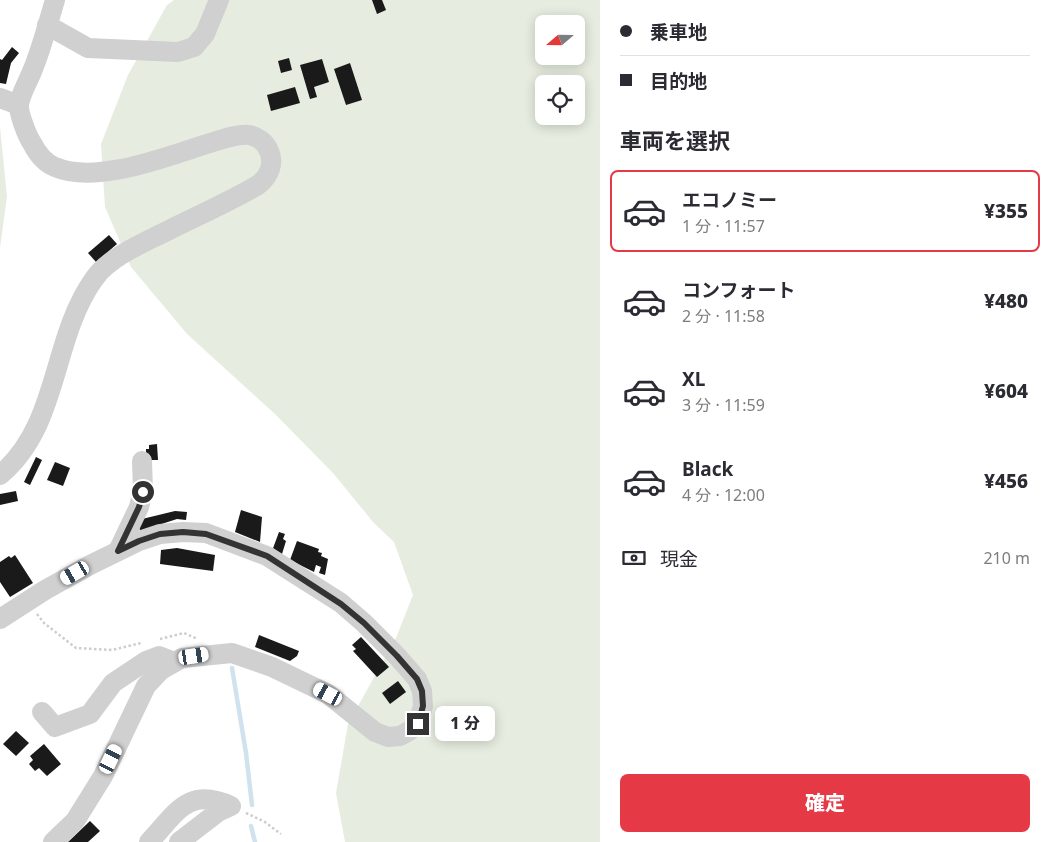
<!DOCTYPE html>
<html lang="ja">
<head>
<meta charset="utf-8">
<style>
  :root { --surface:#fff; --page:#f7f7f7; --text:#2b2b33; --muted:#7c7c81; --line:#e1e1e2; --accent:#e63946 }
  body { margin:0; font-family:"Noto Sans","Noto Sans JP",sans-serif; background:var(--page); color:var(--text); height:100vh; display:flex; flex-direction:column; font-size:19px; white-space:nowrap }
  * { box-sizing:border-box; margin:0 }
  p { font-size:16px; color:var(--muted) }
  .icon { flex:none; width:28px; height:28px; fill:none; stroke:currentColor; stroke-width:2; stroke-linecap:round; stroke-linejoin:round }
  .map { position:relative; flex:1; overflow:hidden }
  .side { display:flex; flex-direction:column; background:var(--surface); width:450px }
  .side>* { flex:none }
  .top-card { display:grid; align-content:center; height:110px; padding:0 20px; background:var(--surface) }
  .needle { width:32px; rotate:250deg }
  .fabs { position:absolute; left:535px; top:15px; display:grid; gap:10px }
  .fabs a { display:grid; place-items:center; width:50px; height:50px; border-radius:8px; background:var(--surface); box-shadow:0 2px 12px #0003; font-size:25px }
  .end { position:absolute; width:22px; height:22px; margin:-11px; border:6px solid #333; background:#fff; box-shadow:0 0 0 2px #fff }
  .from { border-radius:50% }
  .bubble { position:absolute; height:35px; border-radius:8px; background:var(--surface); box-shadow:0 2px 12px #0003; font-size:16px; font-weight:800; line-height:35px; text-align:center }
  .car { position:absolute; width:15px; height:30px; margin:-15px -8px; border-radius:6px; box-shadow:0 0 4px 1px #0007; background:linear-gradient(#fff 24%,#345 0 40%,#fff 0 76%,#345 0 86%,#fff 0) }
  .top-card b { display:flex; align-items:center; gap:18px; height:48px; font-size:19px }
  .top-card b+b { border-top:1px solid var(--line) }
  .top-card i { width:12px; height:12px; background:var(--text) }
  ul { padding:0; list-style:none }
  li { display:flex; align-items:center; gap:15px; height:82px; margin:0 10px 8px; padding:0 10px; border:2px solid transparent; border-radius:8px }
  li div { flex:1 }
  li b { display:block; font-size:19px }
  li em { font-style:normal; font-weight:800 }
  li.selected { border-color:var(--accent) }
  li>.icon { width:45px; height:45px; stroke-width:1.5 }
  h2 { padding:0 20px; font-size:22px; line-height:60px }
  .pay { display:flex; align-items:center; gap:12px; height:55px; padding:0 20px; font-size:19px }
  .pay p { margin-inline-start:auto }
  .cta { display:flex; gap:10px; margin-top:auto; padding:10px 20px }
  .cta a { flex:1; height:58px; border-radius:8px; background:var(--accent); color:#fff; font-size:20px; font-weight:800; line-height:58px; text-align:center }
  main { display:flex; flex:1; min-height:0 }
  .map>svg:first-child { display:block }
  .green { fill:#e6ecdf; fill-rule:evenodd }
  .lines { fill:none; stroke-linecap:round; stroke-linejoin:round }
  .stream { stroke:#cfe2ee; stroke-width:4.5 }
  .building { fill:#1a1a1a }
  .path { stroke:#cdcdcd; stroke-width:2.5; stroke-dasharray:2.5 2.5; stroke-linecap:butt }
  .minor { stroke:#d0d0d0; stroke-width:20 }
  .route { stroke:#333; stroke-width:6 }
</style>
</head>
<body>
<main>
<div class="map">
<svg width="600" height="842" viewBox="0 0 600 842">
  <rect width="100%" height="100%" fill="#fff"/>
  <!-- green -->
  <g class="green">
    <path d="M174,0h426v842h-255l-9,-49 12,-69 48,-86 17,-43 -19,-53 -21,-20 -40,-49 -58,-59 -88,-80 -56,-67 -26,-60 -4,-63 27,-69 39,-70zM544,24h32v32h-32zM544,84h32v32h-32z"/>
    <polygon points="0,127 7,196 0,248"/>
  </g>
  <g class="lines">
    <!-- stream -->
    <g class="stream">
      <polyline points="232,668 246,753 252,805"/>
      <polyline points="251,826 255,842"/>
    </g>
  </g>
  <!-- building -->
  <g class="building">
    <polygon points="372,0 382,0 386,10 377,14"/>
    <polygon points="12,47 19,53 11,63 6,84 0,83 0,59 2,60"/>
    <polygon points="289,58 292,70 281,73 278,61"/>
    <polygon points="322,59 329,82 314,87 317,97 310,99 300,65"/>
    <polygon points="350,63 362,100 346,105 334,69"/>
    <polygon points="295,87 300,103 271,111 267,95"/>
    <polygon points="109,235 117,244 96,262 88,253"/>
    <polygon points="157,444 158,460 150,460 150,455 146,455 146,449 149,449 149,445"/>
    <polygon points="36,457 42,460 30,485 24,482"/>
    <polygon points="55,462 70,468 63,486 47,480"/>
    <polygon points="16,491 18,501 0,505 0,494"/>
    <polygon points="241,510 262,517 260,542 235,532"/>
    <polygon points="175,511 187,512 186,520 177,519 140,531 139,525 142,519"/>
    <polygon points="279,532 285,534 283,539 286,541 282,554 272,551"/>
    <polygon points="297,541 319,549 318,552 322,553 321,556 328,559 325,575 319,573 321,567 316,565 314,572 290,560"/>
    <polygon points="177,548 215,555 213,571 160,564 161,550"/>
    <polygon points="15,555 33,583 10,597 0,582 0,562 9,556 11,558"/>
    <polygon points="259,635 299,651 297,656 290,661 255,647"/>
    <polygon points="361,637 389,667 377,677 353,651 356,649 352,645"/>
    <polygon points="398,681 406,692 390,704 382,693"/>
    <polygon points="16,731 29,743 16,756 3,744"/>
    <polygon points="44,744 61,764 47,776 39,768 35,771 29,764 33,760 30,756"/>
    <polygon points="90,821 100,831 88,842 68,842"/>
  </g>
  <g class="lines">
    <!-- path -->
    <g class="path">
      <polyline points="37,614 44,623 76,648 112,650 141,643"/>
      <polyline points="160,639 184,633 198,639"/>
      <polyline points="246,813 265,822 281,834"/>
    </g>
    <!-- minor -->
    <g class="minor">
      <polyline points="47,25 88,48 178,52 194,47 205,34 219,0"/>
      <polyline points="0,98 19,105"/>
      <path d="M0,475c60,-50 51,-136 94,-196 15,-22 49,-36 73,-48 30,-15 62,-29 91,-46 12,-9 17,-23 10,-36 -3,-7 -11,-12 -18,-14 -12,-2 -29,5 -40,8 -43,13 -113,42 -155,24 -10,-4 -18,-14 -23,-24 -5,-7 -14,-31 -13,-39 2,-11 10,-24 14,-35 9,-22 15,-46 22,-69"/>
      <polyline points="118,551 139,507 143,491 142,461"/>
      <polyline points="0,619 45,590 90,565 139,541 160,534 183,532 206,533 267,556 341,603 364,623 397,656 417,679 422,691 423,706 418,724 409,731 400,736 388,737 375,732 328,694 272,667 232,653 182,658 161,670 146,686 103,776 75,821 53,842"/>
      <polyline points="42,712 55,727 90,714 113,683 146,661 159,656 175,662"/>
      <path d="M149,842c27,-28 38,-56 82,-36l-13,6 -39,30"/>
    </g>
  </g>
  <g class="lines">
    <!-- route -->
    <polyline class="route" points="143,492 139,507 118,551 139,541 160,534 183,532 206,534 267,556 341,604 364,623 397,656 417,679 422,691 423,706 418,724"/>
  </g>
</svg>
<div class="fabs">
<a><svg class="needle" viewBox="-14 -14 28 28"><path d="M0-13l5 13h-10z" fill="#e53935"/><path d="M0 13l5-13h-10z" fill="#7c7c81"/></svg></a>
<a><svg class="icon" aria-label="locate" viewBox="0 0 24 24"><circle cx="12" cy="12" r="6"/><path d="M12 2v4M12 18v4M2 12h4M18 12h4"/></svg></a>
</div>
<i class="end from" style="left:143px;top:492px"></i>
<i class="end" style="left:418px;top:724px"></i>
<div class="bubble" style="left:435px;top:706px;width:60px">1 分</div>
<i class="car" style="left:75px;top:573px;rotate:240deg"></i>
<i class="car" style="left:194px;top:656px;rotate:81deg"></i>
<i class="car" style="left:328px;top:694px;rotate:298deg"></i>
<i class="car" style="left:111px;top:759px;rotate:26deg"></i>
</div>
<section class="side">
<div class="top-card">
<b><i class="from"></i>乗車地</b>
<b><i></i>目的地</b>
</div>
<h2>車両を選択</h2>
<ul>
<li class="selected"><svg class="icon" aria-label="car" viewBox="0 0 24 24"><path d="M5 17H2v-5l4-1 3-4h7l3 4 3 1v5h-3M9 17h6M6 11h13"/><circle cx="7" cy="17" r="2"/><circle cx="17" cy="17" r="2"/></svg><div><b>エコノミー</b><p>1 分 · 11:57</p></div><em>¥355</em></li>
<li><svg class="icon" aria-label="car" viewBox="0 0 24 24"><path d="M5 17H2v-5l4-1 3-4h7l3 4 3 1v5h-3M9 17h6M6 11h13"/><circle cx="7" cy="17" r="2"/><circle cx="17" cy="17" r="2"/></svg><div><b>コンフォート</b><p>2 分 · 11:58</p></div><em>¥480</em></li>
<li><svg class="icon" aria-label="car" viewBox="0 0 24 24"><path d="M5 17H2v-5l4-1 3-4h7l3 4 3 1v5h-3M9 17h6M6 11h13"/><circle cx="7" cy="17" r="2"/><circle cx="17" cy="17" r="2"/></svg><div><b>XL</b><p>3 分 · 11:59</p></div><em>¥604</em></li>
<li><svg class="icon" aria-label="car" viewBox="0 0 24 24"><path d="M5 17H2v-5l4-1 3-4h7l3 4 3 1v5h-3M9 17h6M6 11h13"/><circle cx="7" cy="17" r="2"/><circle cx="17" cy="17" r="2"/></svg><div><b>Black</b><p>4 分 · 12:00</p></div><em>¥456</em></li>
</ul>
<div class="pay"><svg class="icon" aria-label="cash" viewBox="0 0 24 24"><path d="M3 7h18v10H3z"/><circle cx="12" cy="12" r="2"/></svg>現金<p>210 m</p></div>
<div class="cta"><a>確定</a></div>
</section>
</main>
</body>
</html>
